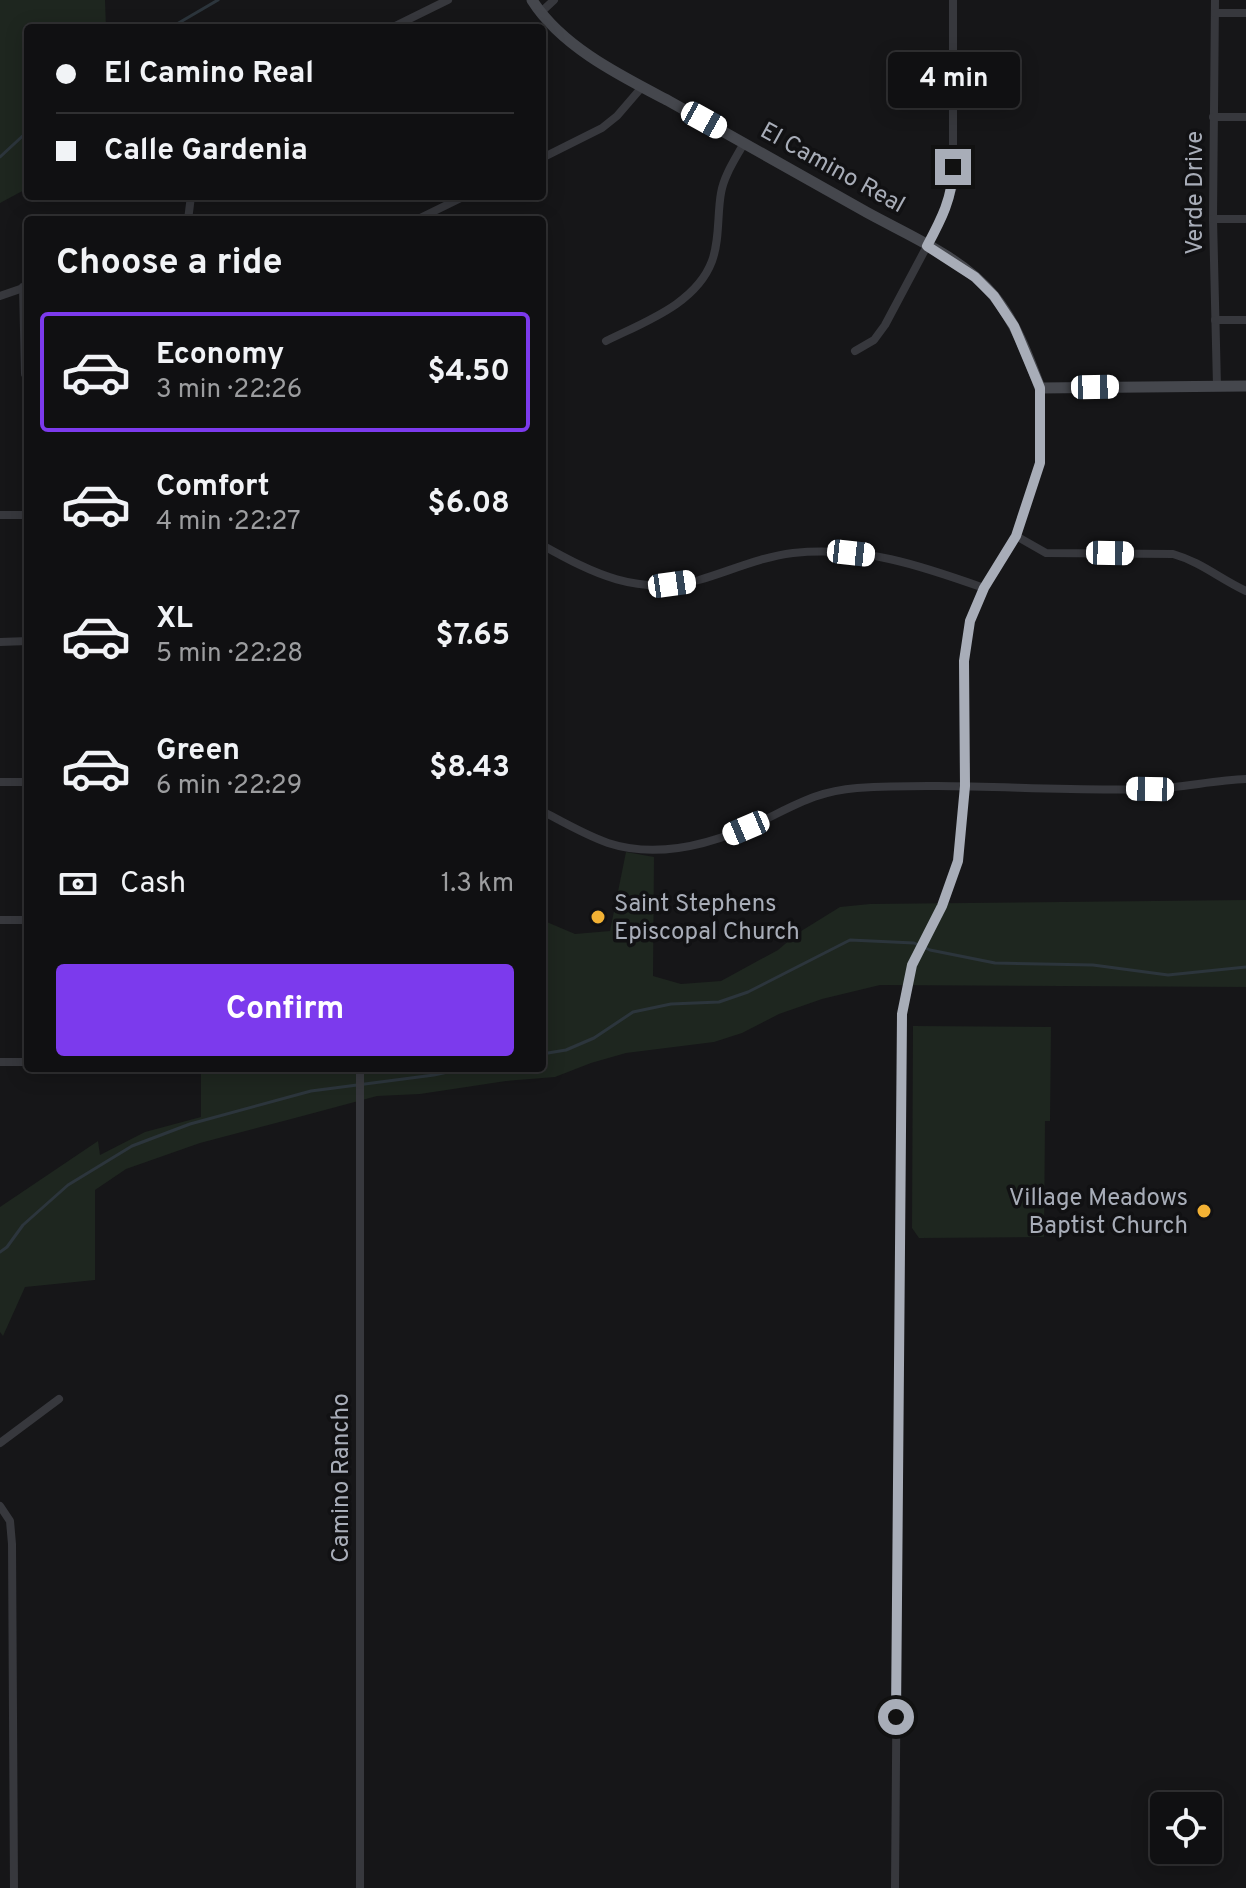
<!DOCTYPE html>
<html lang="en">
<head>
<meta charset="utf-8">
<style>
  :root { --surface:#101012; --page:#1e1e20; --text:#f1f3f6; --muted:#9c9d9f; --line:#303032; --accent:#7c3aed }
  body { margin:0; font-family:Overpass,sans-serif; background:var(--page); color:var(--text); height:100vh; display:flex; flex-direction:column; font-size:30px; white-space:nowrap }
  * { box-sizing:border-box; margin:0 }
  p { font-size:26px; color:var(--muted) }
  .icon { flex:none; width:44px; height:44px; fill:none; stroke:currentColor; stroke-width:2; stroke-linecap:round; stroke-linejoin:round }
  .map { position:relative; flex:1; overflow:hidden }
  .details { position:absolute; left:24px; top:216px; width:522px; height:856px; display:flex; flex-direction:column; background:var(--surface); border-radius:8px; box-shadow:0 4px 20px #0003,0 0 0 2px var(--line) }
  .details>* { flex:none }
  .hud { position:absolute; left:24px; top:24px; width:522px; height:176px; border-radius:8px; box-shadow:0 4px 20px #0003,0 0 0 2px var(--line); display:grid; align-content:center; height:176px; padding:0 32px; background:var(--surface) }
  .fabs { position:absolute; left:1150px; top:1792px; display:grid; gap:16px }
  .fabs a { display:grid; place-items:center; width:72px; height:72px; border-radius:8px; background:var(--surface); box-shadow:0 4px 20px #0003,0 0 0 2px var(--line); font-size:40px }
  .end { position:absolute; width:36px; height:36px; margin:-18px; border:10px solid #a8adb8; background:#111; box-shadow:0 0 0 4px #111 }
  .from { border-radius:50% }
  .bubble { position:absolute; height:56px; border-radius:8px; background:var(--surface); box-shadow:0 4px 20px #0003,0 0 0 2px var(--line); font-size:26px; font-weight:700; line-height:56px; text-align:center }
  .car { position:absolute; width:24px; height:48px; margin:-24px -12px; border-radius:10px; box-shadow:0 0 6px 2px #0007; background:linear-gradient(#fff 24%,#345 0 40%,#fff 0 76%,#345 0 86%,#fff 0) }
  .hud b { display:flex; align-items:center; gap:28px; height:76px; font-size:30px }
  .hud b+b { border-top:2px solid var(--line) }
  .hud i { width:20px; height:20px; background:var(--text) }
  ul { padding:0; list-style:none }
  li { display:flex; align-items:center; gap:24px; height:120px; margin:0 16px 12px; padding:0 16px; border:4px solid transparent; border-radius:8px }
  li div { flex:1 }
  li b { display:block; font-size:30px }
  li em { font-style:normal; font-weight:700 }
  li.active { border-color:var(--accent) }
  li>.icon { width:72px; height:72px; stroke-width:1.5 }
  h2 { padding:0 32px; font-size:36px; line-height:96px }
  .pay { display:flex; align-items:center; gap:20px; height:88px; padding:0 32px; font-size:30px }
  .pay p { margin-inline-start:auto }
  .button { display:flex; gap:16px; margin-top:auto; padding:16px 32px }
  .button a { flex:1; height:92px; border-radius:8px; background:var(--accent); color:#fff; font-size:32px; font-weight:700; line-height:92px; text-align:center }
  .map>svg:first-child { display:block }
  .green { fill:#1e261f }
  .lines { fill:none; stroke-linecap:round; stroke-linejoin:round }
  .stream { stroke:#2c353c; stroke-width:3 }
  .street { stroke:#37383d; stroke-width:8 }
  .secondary { stroke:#45474d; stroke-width:11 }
  .route { stroke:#a8adb8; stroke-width:10 }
  .poi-dot { fill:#f2b134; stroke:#111113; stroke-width:3 }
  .labels { text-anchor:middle; stroke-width:7; stroke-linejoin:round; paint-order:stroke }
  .street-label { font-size:24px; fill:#a8adb8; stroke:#111113 }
  .poi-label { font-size:24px; fill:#a8adb8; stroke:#111113; text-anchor:start }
</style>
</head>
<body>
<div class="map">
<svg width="1246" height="1888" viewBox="0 0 1246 1888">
  <rect width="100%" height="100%" fill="#161618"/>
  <!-- green -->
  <g class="green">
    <polygon points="0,0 105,0 106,28 28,28 28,188 0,203"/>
    <polygon points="626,852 654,857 653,976 681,984 721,981 778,950 798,933 840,907 870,904 1246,900 1246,987 880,985 822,999 779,1014 742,1033 714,1042 626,1053 591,1063 555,1077 506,1081 420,1094 377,1096 295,1118 200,1143 126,1169 95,1190 95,1280 25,1287 3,1336 0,1332 0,1207 98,1141 100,1155 145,1132 201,1117 201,1068 542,1068 542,920 575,934 610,931"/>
    <polygon points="913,1026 1051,1027 1050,1121 1045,1121 1044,1237 919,1238 912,1228"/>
  </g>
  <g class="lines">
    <!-- stream -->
    <g class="stream">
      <polyline points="170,28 218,0"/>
      <polyline points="0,157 28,131"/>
      <polyline points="542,1054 566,1050 594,1038 633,1012 671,1004 719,1002 748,992 850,940 914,943 930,950 995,963 1093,965 1168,975 1246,967"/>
      <polyline points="0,1252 7,1247 23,1225 68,1185 132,1146 190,1124 311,1091 434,1075 466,1068"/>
    </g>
    <!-- street -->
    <g class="street">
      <polyline points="1215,0 1213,219 1217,386"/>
      <polyline points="540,13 554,0"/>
      <polyline points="1215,13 1246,13"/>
      <polyline points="391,28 448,0"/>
      <polyline points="1213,117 1246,117"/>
      <polyline points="542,158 602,128 617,116 642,87"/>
      <polyline points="1213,219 1246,219"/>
      <polyline points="188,220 191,196"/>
      <polyline points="416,220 465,196"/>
      <polyline points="23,287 25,374"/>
      <polyline points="0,296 26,287"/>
      <polyline points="1215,320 1246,320"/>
      <path d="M606,341c38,-19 90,-37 106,-80 8,-22 5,-46 9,-68 3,-18 15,-35 23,-50"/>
      <polyline points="855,351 874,340 885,325 943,216 953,187 953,0"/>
      <polyline points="0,515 28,515"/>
      <path d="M1016,536l30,17 127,1c28,8 47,25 73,37"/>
      <path d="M542,545c52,29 95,51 157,35 31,-9 61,-23 94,-27 71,-7 126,12 191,35"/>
      <polyline points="0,642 28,641"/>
      <polyline points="0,782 28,782"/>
      <path d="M542,811c21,11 43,24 66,32 52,17 111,-1 158,-24 33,-16 53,-28 91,-31 98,-6 195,4 292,1 33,-1 65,-9 97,-10"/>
      <polyline points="0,920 28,920"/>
      <polyline points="0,1062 28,1062"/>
      <polyline points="0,1443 59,1399"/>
      <polyline points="0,1506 10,1521 12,1544 14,1888"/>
      <polyline points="360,1888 360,1068"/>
      <polyline points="895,1888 902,1014 912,965 942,906 958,861 965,786 964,661 970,621 984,588 1016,536 1040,463 1040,388"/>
    </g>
    <!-- secondary -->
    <path class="secondary" d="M532,0c29,46 87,75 135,100 67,37 134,75 201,113 42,23 95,45 126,83 22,27 34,60 46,92l206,-2"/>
  </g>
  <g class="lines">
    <!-- route -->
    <path class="route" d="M896,1717l6,-703 10,-49 30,-59 16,-45 7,-75 -1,-125 6,-40 14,-33 32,-52 24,-73v-75l-26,-62 -20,-30 -19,-19 -48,-31c14,-26 26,-49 26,-79"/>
  </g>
  <!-- markers -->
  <g class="poi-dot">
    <circle cx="598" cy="917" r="8"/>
    <circle cx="1204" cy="1211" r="8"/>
  </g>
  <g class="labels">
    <!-- street labels -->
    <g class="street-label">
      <text transform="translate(833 167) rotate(29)" y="8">El Camino Real</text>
      <text transform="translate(1194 193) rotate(-90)" y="8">Verde Drive</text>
      <text transform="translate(340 1478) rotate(-90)" y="8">Camino Rancho</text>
    </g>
    <!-- poi labels -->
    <g class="poi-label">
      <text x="614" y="911">Saint Stephens<tspan x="614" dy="28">Episcopal Church</tspan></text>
      <text x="1188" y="1205" text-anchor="end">Village Meadows<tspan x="1188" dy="28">Baptist Church</tspan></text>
    </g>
  </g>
</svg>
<div class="fabs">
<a><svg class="icon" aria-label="locate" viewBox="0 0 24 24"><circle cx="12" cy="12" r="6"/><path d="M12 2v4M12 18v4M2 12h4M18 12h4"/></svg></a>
</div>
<i class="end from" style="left:896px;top:1717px"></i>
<i class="end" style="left:953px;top:167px"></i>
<div class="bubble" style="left:888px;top:52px;width:132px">4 min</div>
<i class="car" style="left:704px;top:120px;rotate:119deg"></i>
<i class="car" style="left:1095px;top:387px;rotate:89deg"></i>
<i class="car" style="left:851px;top:553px;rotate:96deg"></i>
<i class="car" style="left:1110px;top:553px;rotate:91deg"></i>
<i class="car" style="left:672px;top:584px;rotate:82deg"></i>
<i class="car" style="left:1150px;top:789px;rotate:271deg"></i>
<i class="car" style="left:746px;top:828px;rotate:247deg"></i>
<div class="hud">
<b><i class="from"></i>El Camino Real</b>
<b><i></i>Calle Gardenia</b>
</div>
<section class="details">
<h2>Choose a ride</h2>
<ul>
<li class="active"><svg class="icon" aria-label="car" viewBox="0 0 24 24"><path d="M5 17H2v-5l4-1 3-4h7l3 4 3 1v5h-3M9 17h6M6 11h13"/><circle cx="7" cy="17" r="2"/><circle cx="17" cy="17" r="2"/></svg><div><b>Economy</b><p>3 min · 22:26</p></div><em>$4.50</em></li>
<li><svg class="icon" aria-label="car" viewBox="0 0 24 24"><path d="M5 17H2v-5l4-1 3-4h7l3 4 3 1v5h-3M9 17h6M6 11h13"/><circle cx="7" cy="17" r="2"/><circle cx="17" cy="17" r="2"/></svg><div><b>Comfort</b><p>4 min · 22:27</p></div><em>$6.08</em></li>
<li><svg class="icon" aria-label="car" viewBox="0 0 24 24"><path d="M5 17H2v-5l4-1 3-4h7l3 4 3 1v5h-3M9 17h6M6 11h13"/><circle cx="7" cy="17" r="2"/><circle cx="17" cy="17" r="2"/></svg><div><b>XL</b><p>5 min · 22:28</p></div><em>$7.65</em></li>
<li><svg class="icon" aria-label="car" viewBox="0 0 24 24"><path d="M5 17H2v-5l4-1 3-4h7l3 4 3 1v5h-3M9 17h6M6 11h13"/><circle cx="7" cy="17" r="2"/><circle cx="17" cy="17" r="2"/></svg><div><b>Green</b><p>6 min · 22:29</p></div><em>$8.43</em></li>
</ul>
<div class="pay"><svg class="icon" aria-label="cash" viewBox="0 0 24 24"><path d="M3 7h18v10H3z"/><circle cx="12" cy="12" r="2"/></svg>Cash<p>1.3 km</p></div>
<div class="button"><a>Confirm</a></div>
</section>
</div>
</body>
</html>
